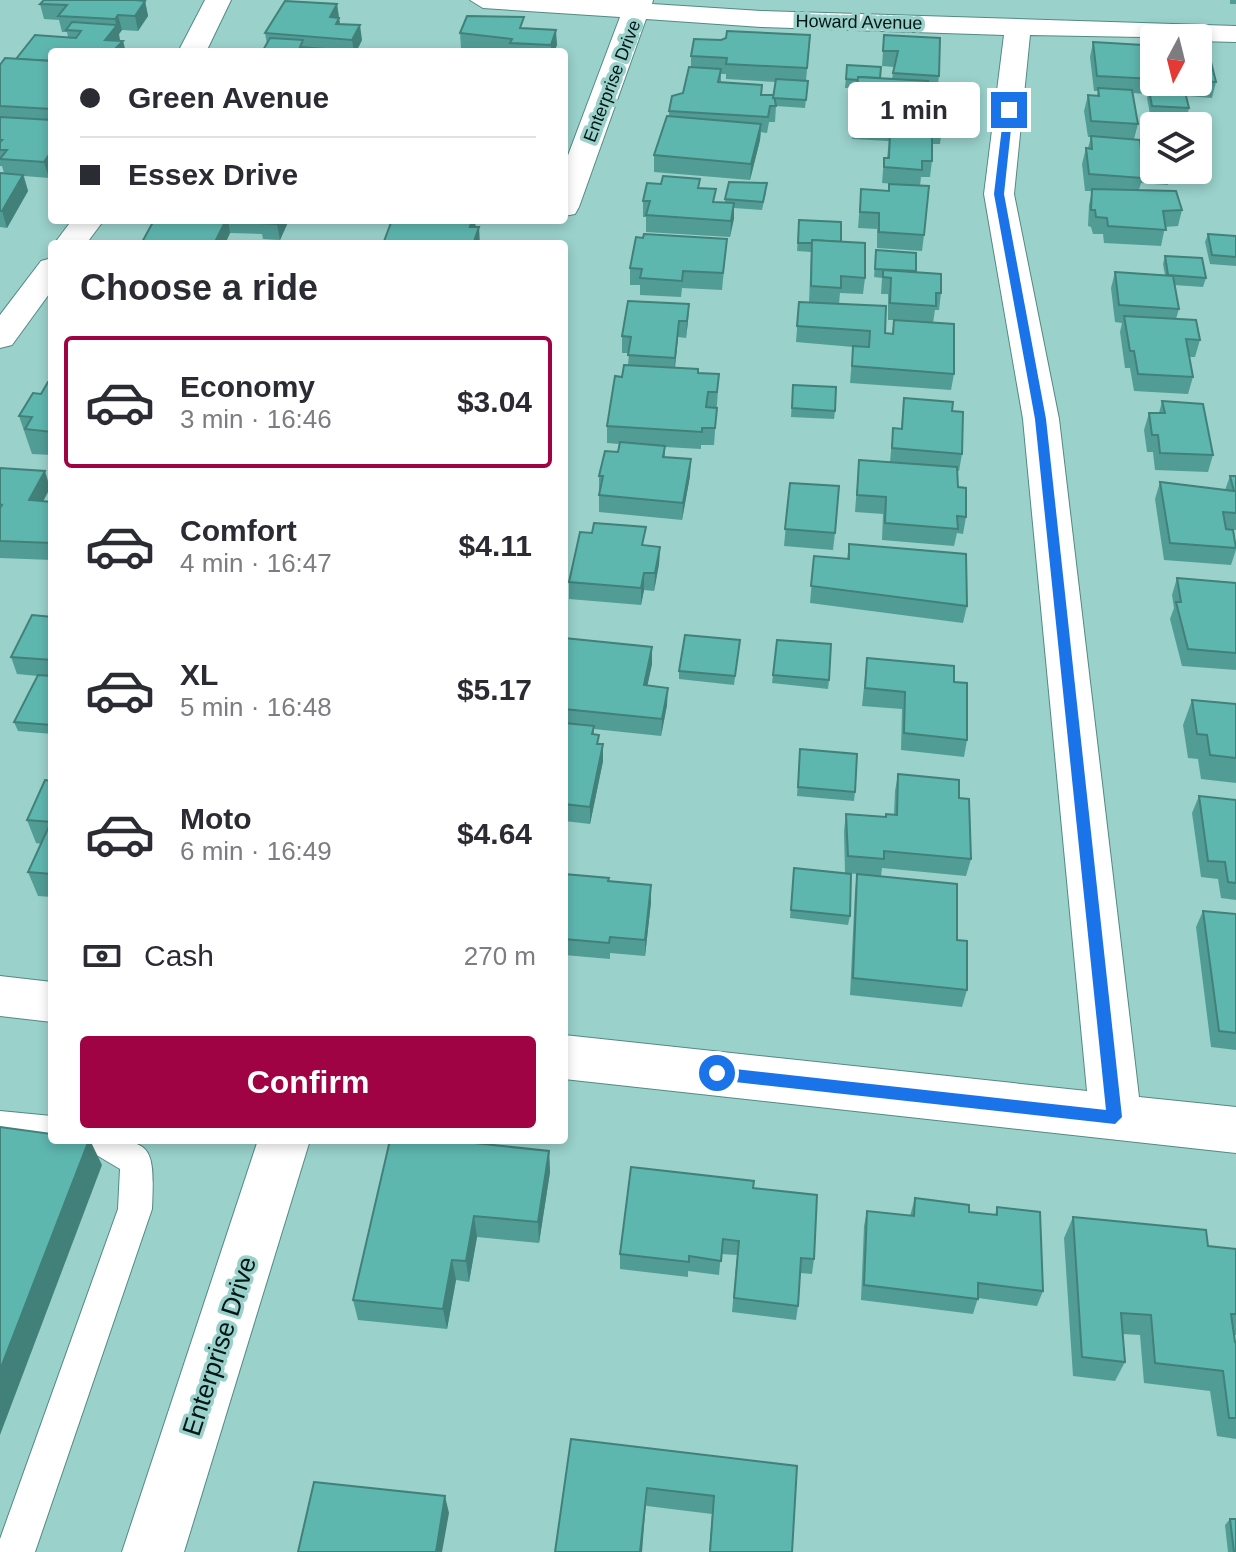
<!DOCTYPE html>
<html lang="en">
<head>
<meta charset="utf-8">
<style>
  :root { --surface:#fff; --page:#f7f7f7; --text:#2b2b33; --muted:#7c7c81; --line:#e1e1e2; --accent:#a00344 }
  body { margin:0; font-family:Arial,sans-serif; background:var(--page); color:var(--text); height:100vh; display:flex; flex-direction:column; font-size:30px; white-space:nowrap }
  * { box-sizing:border-box; margin:0 }
  p { font-size:26px; color:var(--muted) }
  .icon { flex:none; width:44px; height:44px; fill:none; stroke:currentColor; stroke-width:2; stroke-linecap:round; stroke-linejoin:round }
  .map { position:relative; flex:1; overflow:hidden }
  .panel { position:absolute; left:48px; top:240px; width:520px; height:904px; display:flex; flex-direction:column; background:var(--surface); border-radius:8px; box-shadow:0 4px 12px #0003 }
  .panel>* { flex:none }
  .top-card { position:absolute; left:48px; top:48px; width:520px; height:176px; border-radius:8px; box-shadow:0 4px 12px #0003; display:grid; align-content:center; height:176px; padding:0 32px; background:var(--surface) }
  .needle { width:52px; rotate:187deg }
  .controls { position:absolute; left:1140px; top:24px; display:grid; gap:16px }
  .controls a { display:grid; place-items:center; width:72px; height:72px; border-radius:8px; background:var(--surface); box-shadow:0 4px 12px #0003; font-size:40px }
  .end { position:absolute; width:36px; height:36px; margin:-18px; border:10px solid #1a73e8; background:#fff; box-shadow:0 0 0 4px #fff }
  .from { border-radius:50% }
  .bubble { position:absolute; height:56px; border-radius:8px; background:var(--surface); box-shadow:0 4px 12px #0003; font-size:26px; font-weight:700; line-height:56px; text-align:center }
  .top-card b { display:flex; align-items:center; gap:28px; height:76px; font-size:30px }
  .top-card b+b { border-top:2px solid var(--line) }
  .top-card i { width:20px; height:20px; background:var(--text) }
  ul { padding:0; list-style:none }
  li { display:flex; align-items:center; gap:24px; height:132px; margin:0 16px 12px; padding:0 16px; border:4px solid transparent; border-radius:8px }
  li div { flex:1 }
  li b { display:block; font-size:30px }
  li em { font-style:normal; font-weight:700 }
  li.active { border-color:var(--accent) }
  li>.icon { width:72px; height:72px; stroke-width:1.5 }
  h2 { padding:0 32px; font-size:36px; line-height:96px }
  .pay { display:flex; align-items:center; gap:20px; height:88px; padding:0 32px; font-size:30px }
  .pay p { margin-inline-start:auto }
  .action { display:flex; gap:16px; margin-top:auto; padding:16px 32px }
  .action a { flex:1; height:92px; border-radius:8px; background:var(--accent); color:#fff; font-size:32px; font-weight:700; line-height:92px; text-align:center }
  .map>svg:first-child { display:block }
  .lines { fill:none; stroke-linecap:round; stroke-linejoin:round }
  .lane-casing { stroke:#538983; stroke-width:2 }
  .street-casing { stroke:#538983; stroke-width:2 }
  .lane { fill:#fff; fill-rule:evenodd }
  .street { fill:#fff; fill-rule:evenodd }
  .wall { fill:#519d96; fill-rule:evenodd }
  .shaded-wall { fill:#42807a }
  .building { fill:#5eb7af; stroke:#42807a; stroke-width:2 }
  .route { fill:#1a73e8 }
  .labels { text-anchor:middle; stroke-width:7; stroke-linejoin:round; paint-order:stroke }
  .far-street-label { font-size:18px; fill:#021715; stroke:#9ad1cb }
  .near-street-label { font-size:26px; fill:#021715; stroke:#9ad1cb }
</style>
</head>
<body>
<div class="map">
<svg width="1236" height="1552" viewBox="0 0 1236 1552">
  <rect width="100%" height="100%" fill="#9ad1cb"/>
  <g class="lines">
    <defs>
      <g id="lane">
        <polygon points="0,1111 52,1116 52,1140 64,1140 52,1146 0,1141"/>
        <path d="M83,1140c69,0 72,0 69,69l-117,343h-35v-13l118,-330 2,-40 -32,-19z"/>
      </g>
      <g id="street">
        <polygon points="205,0 231,0 206,52 178,52"/>
        <polygon points="470,0 653,0 652,4 761,11 1236,26 1236,42 1198,41 1198,38 1030,35 1014,194 1059,419 1139,1097 1236,1107 1236,1153 564,1079 564,1035 1087,1091 1023,419 984,194 1004,35 761,27 646,19 579,207 575,214 564,216 564,166 620,17 483,8"/>
        <polygon points="72,220 104,220 86,244 54,244"/>
        <polygon points="52,258 52,290 12,345 0,348 0,315 41,261"/>
        <polygon points="0,976 52,982 52,1022 0,1016"/>
        <polygon points="258,1140 310,1140 184,1552 122,1552"/>
      </g>
    </defs>
    <!-- lane casing -->
    <use href="#lane" class="lane-casing"/>
    <!-- street casing -->
    <use href="#street" class="street-casing"/>
    <!-- lane -->
    <use href="#lane" class="lane"/>
    <!-- street -->
    <use href="#street" class="street"/>
  </g>
  <!-- wall -->
  <g class="wall">
    <rect x="1230" y="0" width="6" height="4"/>
    <polygon points="145,1 148,16 138,31 122,30 119,34 119,41 52,52 52,173 49,178 24,176 28,191 7,228 0,227 0,173 4,173 2,166 0,166 0,65 68,37 67,32 62,32 59,20 44,19 40,4"/>
    <polygon points="337,4 340,24 362,40 356,52 262,52 267,44 265,33"/>
    <polygon points="524,28 557,45 554,52 492,52 461,48 460,33"/>
    <path d="M810,35l-4,46h2l-3,27 -29,-2 -1,16h-6l-2,11 -6,-1 -1,8 -10,40 -96,-8v-17l15,-39v-5l14,-18 8,-26v-11l30,-16zM721,74h5v5l50,3 -2,14 -13,-1 -40,-13z"/>
    <polygon points="884,35 939,76 937,91 928,91 928,97 942,128 940,144 932,144 932,161 930,177 921,177 920,186 882,183 884,158 887,158 889,141 852,139 857,88 845,88 847,65 880,78 892,79 894,67 882,66"/>
    <polygon points="1093,42 1154,50 1154,82 1198,82 1198,49 1216,82 1212,98 1186,96 1189,108 1187,117 1150,114 1147,98 1148,94 1132,93 1138,124 1134,139 1141,150 1154,151 1154,170 1172,170 1168,185 1141,183 1139,190 1182,210 1178,226 1165,227 1161,246 1104,243 1103,234 1093,234 1091,227 1088,226 1089,205 1092,191 1085,191 1082,164 1086,148 1088,148 1091,137 1088,137 1084,111 1088,95 1097,96 1098,91 1094,91 1090,57"/>
    <polygon points="889,184 924,235 922,251 877,248 877,229 858,228 861,189 888,191"/>
    <polygon points="700,188 715,202 725,202 725,199 766,192 762,210 734,208 730,237 646,232 646,217 643,217 643,201"/>
    <polygon points="157,220 289,220 280,240 263,239 262,234 230,233 225,244 141,244"/>
    <polygon points="799,220 841,242 865,278 863,294 840,293 839,304 885,333 892,334 894,320 888,320 888,294 881,294 882,278 874,277 876,250 916,272 941,293 939,310 935,310 933,323 954,374 951,390 850,383 853,347 796,342 799,302 809,303 811,252 797,251"/>
    <polygon points="1208,234 1236,236 1236,266 1210,264 1205,242"/>
    <polygon points="727,239 722,290 682,288 681,297 640,295 640,285 630,285 630,268"/>
    <polygon points="1165,256 1206,278 1203,287 1174,285 1179,309 1176,319 1200,340 1195,357 1189,357 1193,377 1188,394 1134,391 1130,368 1125,368 1120,332 1122,323 1115,322 1111,288 1115,272 1165,275 1163,264"/>
    <polygon points="628,301 688,321 686,338 678,337 675,368 698,373 718,391 714,445 701,445 701,449 665,447 665,457 690,476 682,520 599,512 599,476 618,452 619,444 607,443 607,426 622,377 628,365 629,353 622,353 622,336"/>
    <polygon points="52,382 52,455 32,454 19,416"/>
    <polygon points="793,385 835,411 834,419 791,417"/>
    <polygon points="904,398 952,411 962,454 959,471 957,471 958,487 966,517 963,534 957,533 954,546 882,540 883,514 855,512 859,460 890,462 893,428 901,428"/>
    <polygon points="1162,401 1213,455 1208,472 1155,470 1153,452 1147,452 1144,430 1149,413 1159,413"/>
    <polygon points="0,468 50,488 43,501 52,502 52,560 0,558"/>
    <polygon points="1230,476 1236,476 1236,530 1233,530 1236,550 1231,565 1164,560 1155,499 1160,482 1225,490"/>
    <polygon points="790,483 835,533 833,550 784,546"/>
    <polygon points="849,544 967,606 963,623 810,603 814,556 847,559"/>
    <polygon points="645,545 660,547 659,564 654,591 644,590 641,605 569,599 569,582"/>
    <polygon points="1177,578 1236,583 1236,670 1182,666 1170,619 1174,608 1172,595"/>
    <polygon points="52,617 52,734 18,731 14,722 38,676 17,674 11,657"/>
    <polygon points="564,638 652,664 647,685 667,705 661,736 594,729 594,735 599,744 603,761 590,824 564,821"/>
    <polygon points="740,640 734,685 679,679 679,671"/>
    <polygon points="867,658 954,682 967,740 964,757 901,750 902,709 862,706"/>
    <polygon points="773,675 829,680 828,689 772,683"/>
    <polygon points="1192,700 1236,704 1236,783 1201,779 1198,759 1188,758 1183,725"/>
    <polygon points="800,749 855,792 854,801 797,796"/>
    <polygon points="898,774 959,798 971,859 966,876 882,868 881,876 845,873 844,831 846,814 886,817 894,814 895,791"/>
    <polygon points="52,781 52,897 38,896 28,872 41,844 36,843 27,820"/>
    <polygon points="1199,796 1236,800 1236,900 1221,898 1218,879 1201,877 1192,813"/>
    <polygon points="794,868 850,916 848,925 790,918"/>
    <polygon points="564,874 609,881 651,902 645,956 610,953 610,959 564,955"/>
    <polygon points="857,874 957,940 967,990 962,1007 850,995 855,891"/>
    <polygon points="1203,911 1236,914 1236,1050 1211,1047 1196,927"/>
    <polygon points="549,1151 550,1172 539,1243 477,1237 469,1282 456,1280 447,1329 358,1320 353,1300"/>
    <polygon points="753,1188 814,1259 812,1274 800,1273 798,1306 796,1320 732,1312 737,1255 721,1254 719,1275 688,1271 688,1277 620,1269 620,1254"/>
    <polygon points="915,1198 969,1212 995,1215 997,1207 1043,1291 1037,1306 978,1298 973,1314 861,1300 864,1226 867,1211 910,1216"/>
    <polygon points="1073,1217 1208,1246 1236,1249 1236,1335 1234,1335 1235,1342 1236,1343 1236,1439 1217,1436 1210,1391 1144,1383 1140,1335 1123,1334 1125,1362 1115,1381 1073,1376 1064,1238"/>
    <polygon points="571,1439 797,1466 792,1552 709,1552 712,1514 647,1506"/>
    <polygon points="1230,1519 1236,1552 1228,1552 1225,1525"/>
  </g>
  <!-- shaded-wall -->
  <g class="shaded-wall">
    <polygon points="145,1 148,16 138,31 135,16"/>
    <polygon points="337,4 341,33 330,17"/>
    <polygon points="118,15 122,30 119,34 120,40 111,52 105,40 116,25 115,19"/>
    <polygon points="360,25 362,40 356,52 354,52 352,40"/>
    <polygon points="556,30 557,45 554,52 551,52 551,45"/>
    <polygon points="123,41 126,52 112,52"/>
    <polygon points="761,124 760,140 750,180 751,164"/>
    <polygon points="52,150 52,173 49,178 44,162"/>
    <polygon points="23,175 28,191 7,228 2,211"/>
    <polygon points="734,203 734,219 730,237 731,221"/>
    <polygon points="226,220 228,220 230,233 225,244 214,244"/>
    <polygon points="279,220 289,220 280,240 277,224"/>
    <polygon points="472,220 475,220 476,229 470,227"/>
    <polygon points="479,227 480,244 473,244"/>
    <polygon points="689,304 688,321 686,338 687,321"/>
    <polygon points="679,321 678,337 674,375 675,358"/>
    <polygon points="691,459 690,476 682,520 683,503"/>
    <polygon points="45,471 50,488 35,517 29,500"/>
    <polygon points="660,547 659,564 654,591 655,573"/>
    <polygon points="644,573 644,590 641,605 641,588"/>
    <polygon points="652,647 652,664 644,702 644,685"/>
    <polygon points="668,688 667,705 661,736 662,719"/>
    <polygon points="603,744 603,761 590,824 590,807"/>
    <polygon points="651,885 651,902 645,956 645,940"/>
    <polygon points="89,1140 90,1140 102,1165 0,1435 0,1370"/>
    <polygon points="549,1151 550,1172 539,1243 538,1222"/>
    <polygon points="474,1216 477,1237 469,1282 466,1261"/>
    <polygon points="452,1260 456,1280 447,1329 443,1309"/>
    <polygon points="647,1488 642,1552 640,1552"/>
    <polygon points="445,1496 449,1513 442,1552 436,1552"/>
  </g>
  <!-- building -->
  <g class="building">
    <polygon points="44,0 135,0 145,1 135,16 118,15 115,19 58,16 67,5 40,4"/>
    <polygon points="285,1 337,4 330,17 339,18 336,24 360,25 352,40 265,33"/>
    <polygon points="467,16 524,17 520,28 556,30 551,45 510,43 512,39 460,33"/>
    <polygon points="72,22 117,25 105,40 123,41 112,52 52,52 52,61 16,59 35,35 76,38 81,31 66,30"/>
    <polygon points="727,31 810,35 807,68 726,64 727,58 691,56 694,39 721,40 726,38"/>
    <polygon points="884,35 940,38 939,76 893,73 898,51 883,51"/>
    <polygon points="270,38 303,40 300,47 323,49 322,52 262,52"/>
    <polygon points="1093,42 1143,45 1144,49 1154,50 1154,79 1097,76"/>
    <polygon points="1198,49 1208,50 1216,82 1198,81"/>
    <polygon points="5,58 52,61 52,109 0,106 0,65"/>
    <polygon points="847,65 881,67 880,78 858,77 858,80 846,79"/>
    <polygon points="689,67 721,69 718,82 762,85 761,95 774,95 776,106 770,106 768,117 669,111 672,96 683,93"/>
    <polygon points="858,77 928,81 928,97 942,98 942,128 853,123 855,104 881,106 881,95 884,95 884,92 857,90"/>
    <polygon points="776,79 808,81 806,100 773,98"/>
    <polygon points="1098,88 1132,90 1138,124 1091,121 1088,95 1099,96"/>
    <polygon points="1149,90 1185,92 1189,108 1152,106"/>
    <polygon points="667,116 761,124 751,164 654,155"/>
    <polygon points="0,117 52,120 52,150 44,162 0,159 7,150 0,150 0,142 2,140 0,140"/>
    <polygon points="890,132 932,135 932,161 922,161 922,170 884,167 884,158 889,158"/>
    <polygon points="1091,136 1140,140 1141,150 1154,151 1154,167 1141,166 1142,178 1089,174 1086,148 1092,149"/>
    <polygon points="0,173 23,175 2,211 0,211"/>
    <polygon points="663,176 700,179 698,188 716,189 713,202 734,203 731,221 646,215 650,201 643,201 647,183 661,184"/>
    <polygon points="729,182 767,183 763,202 725,199"/>
    <polygon points="889,184 929,186 924,235 879,232 879,213 860,212 861,189 889,191"/>
    <polygon points="1092,189 1176,191 1182,210 1163,211 1166,230 1108,226 1107,218 1096,217 1095,210 1091,210"/>
    <polygon points="157,220 226,220 214,244 141,244 153,222"/>
    <polygon points="261,220 279,220 277,224 260,223"/>
    <polygon points="392,220 472,220 470,227 479,227 473,244 383,244"/>
    <polygon points="799,220 841,222 841,242 812,240 812,243 798,243"/>
    <polygon points="644,234 727,239 723,273 683,271 682,281 640,278 642,269 630,268 636,237 643,238"/>
    <polygon points="1208,234 1236,236 1236,257 1212,255"/>
    <polygon points="812,240 865,243 865,278 841,276 841,288 811,286"/>
    <polygon points="876,250 916,253 916,271 875,269"/>
    <polygon points="1165,256 1202,258 1206,278 1168,275"/>
    <polygon points="883,270 941,274 941,293 936,293 936,306 890,303 891,278 883,277"/>
    <polygon points="1115,272 1173,276 1179,309 1119,305"/>
    <polygon points="628,301 689,304 687,321 679,321 675,358 628,355 631,337 622,336"/>
    <polygon points="799,302 886,306 885,333 893,334 894,320 954,324 954,374 852,366 853,346 869,347 870,331 797,326"/>
    <polygon points="1124,316 1196,320 1200,340 1186,339 1193,377 1138,374 1134,351 1130,351"/>
    <polygon points="624,365 698,369 698,373 719,374 717,392 708,392 706,407 717,408 715,428 702,428 702,432 607,426 615,376 622,377"/>
    <polygon points="48,382 52,382 52,432 25,429 32,417 19,416 33,393 41,394"/>
    <polygon points="793,385 836,387 835,411 792,408"/>
    <polygon points="904,398 953,402 952,411 963,412 962,454 892,448 893,428 902,429"/>
    <polygon points="1162,401 1203,404 1213,455 1160,453 1158,435 1152,435 1149,413 1165,413"/>
    <polygon points="620,442 665,446 663,457 691,459 683,503 599,495 603,476 599,476 605,451 618,452"/>
    <polygon points="859,460 957,467 958,487 966,488 966,517 957,516 958,529 885,523 886,497 857,495"/>
    <polygon points="0,468 45,471 29,500 52,502 52,543 0,541 0,508 2,505 0,504"/>
    <polygon points="1230,476 1236,476 1236,513 1223,512 1226,529 1233,530 1236,548 1170,543 1160,482 1234,491"/>
    <polygon points="790,483 839,486 835,533 785,529"/>
    <polygon points="594,523 646,527 642,545 660,547 655,573 644,573 641,588 569,582 580,532 592,533"/>
    <polygon points="849,544 966,554 967,606 811,586 814,556 849,559"/>
    <polygon points="1177,578 1236,583 1236,653 1188,649 1176,602 1181,602"/>
    <polygon points="32,615 52,617 52,660 11,657"/>
    <polygon points="685,635 740,640 735,676 679,671"/>
    <polygon points="564,638 652,647 644,685 668,688 662,719 564,709"/>
    <polygon points="777,640 831,644 829,680 773,675"/>
    <polygon points="867,658 954,666 954,682 967,683 967,740 904,733 905,692 865,688"/>
    <polygon points="38,675 52,676 52,725 14,722"/>
    <polygon points="1192,700 1236,704 1236,758 1210,755 1207,735 1197,734"/>
    <polygon points="564,723 594,726 592,734 599,735 597,744 603,744 590,807 564,804"/>
    <polygon points="800,749 857,754 855,792 798,787"/>
    <polygon points="898,774 959,780 959,798 969,799 971,859 884,851 884,859 848,856 846,814 886,817 886,814 897,815"/>
    <polygon points="45,780 52,781 52,874 28,872 51,822 27,820"/>
    <polygon points="1199,796 1236,800 1236,883 1228,882 1225,862 1208,861"/>
    <polygon points="794,868 851,874 850,916 791,910"/>
    <polygon points="564,874 609,878 608,881 651,885 645,940 610,937 609,943 564,939"/>
    <polygon points="857,874 957,884 957,940 967,941 967,990 853,978"/>
    <polygon points="1203,911 1236,914 1236,1033 1219,1031"/>
    <polygon points="0,1127 52,1134 52,1140 89,1140 0,1370"/>
    <polygon points="390,1140 446,1140 549,1151 538,1222 474,1216 466,1261 452,1260 443,1309 353,1300"/>
    <polygon points="631,1167 754,1181 753,1188 817,1195 814,1259 801,1258 798,1306 734,1298 739,1241 723,1239 721,1261 689,1256 689,1262 620,1254"/>
    <polygon points="915,1198 969,1205 969,1212 997,1215 997,1207 1040,1212 1043,1291 978,1283 978,1299 864,1285 867,1211 914,1216"/>
    <polygon points="1073,1217 1206,1230 1208,1246 1236,1249 1236,1314 1231,1314 1235,1342 1236,1343 1236,1418 1229,1418 1223,1371 1155,1363 1151,1315 1121,1313 1125,1362 1082,1357"/>
    <polygon points="571,1439 797,1466 792,1552 710,1552 714,1496 647,1488 640,1552 555,1552"/>
    <polygon points="314,1482 445,1496 436,1552 298,1552"/>
    <polygon points="1230,1519 1236,1519 1236,1552 1234,1552"/>
  </g>
  <!-- route -->
  <polygon class="route" points="1009,107 1013,110 1004,194 1046,419 1122,1117 1115,1124 717,1080 709,1073 717,1067 1106,1110 1035,419 994,194 1004,110"/>
  <g class="labels">
    <!-- far-street labels -->
    <g class="far-street-label">
      <text transform="translate(859 22) rotate(1)" y="6">Howard Avenue</text>
      <text transform="translate(612 81) rotate(-69)" y="6">Enterprise Drive</text>
    </g>
    <!-- near-street labels -->
    <g class="near-street-label">
      <text transform="translate(219 1346) rotate(-72)" y="9">Enterprise Drive</text>
    </g>
  </g>
</svg>
<div class="controls">
<a><svg class="needle" viewBox="-14 -14 28 28"><path d="M0-13l5 13h-10z" fill="#e53935"/><path d="M0 13l5-13h-10z" fill="#7c7c81"/></svg></a>
<a><svg class="icon" aria-label="layers" viewBox="0 0 24 24"><path d="M12 4l9 5-9 5-9-5zM3 14l9 5 9-5"/></svg></a>
</div>
<i class="end from" style="left:717px;top:1073px"></i>
<i class="end" style="left:1009px;top:110px"></i>
<div class="bubble" style="left:848px;top:82px;width:132px">1 min</div>
<div class="top-card">
<b><i class="from"></i>Green Avenue</b>
<b><i></i>Essex Drive</b>
</div>
<section class="panel">
<h2>Choose a ride</h2>
<ul>
<li class="active"><svg class="icon" aria-label="car" viewBox="0 0 24 24"><path d="M5 17H2v-5l4-1 3-4h7l3 4 3 1v5h-3M9 17h6M6 11h13"/><circle cx="7" cy="17" r="2"/><circle cx="17" cy="17" r="2"/></svg><div><b>Economy</b><p>3 min · 16:46</p></div><em>$3.04</em></li>
<li><svg class="icon" aria-label="car" viewBox="0 0 24 24"><path d="M5 17H2v-5l4-1 3-4h7l3 4 3 1v5h-3M9 17h6M6 11h13"/><circle cx="7" cy="17" r="2"/><circle cx="17" cy="17" r="2"/></svg><div><b>Comfort</b><p>4 min · 16:47</p></div><em>$4.11</em></li>
<li><svg class="icon" aria-label="car" viewBox="0 0 24 24"><path d="M5 17H2v-5l4-1 3-4h7l3 4 3 1v5h-3M9 17h6M6 11h13"/><circle cx="7" cy="17" r="2"/><circle cx="17" cy="17" r="2"/></svg><div><b>XL</b><p>5 min · 16:48</p></div><em>$5.17</em></li>
<li><svg class="icon" aria-label="car" viewBox="0 0 24 24"><path d="M5 17H2v-5l4-1 3-4h7l3 4 3 1v5h-3M9 17h6M6 11h13"/><circle cx="7" cy="17" r="2"/><circle cx="17" cy="17" r="2"/></svg><div><b>Moto</b><p>6 min · 16:49</p></div><em>$4.64</em></li>
</ul>
<div class="pay"><svg class="icon" aria-label="cash" viewBox="0 0 24 24"><path d="M3 7h18v10H3z"/><circle cx="12" cy="12" r="2"/></svg>Cash<p>270 m</p></div>
<div class="action"><a>Confirm</a></div>
</section>
</div>
</body>
</html>
